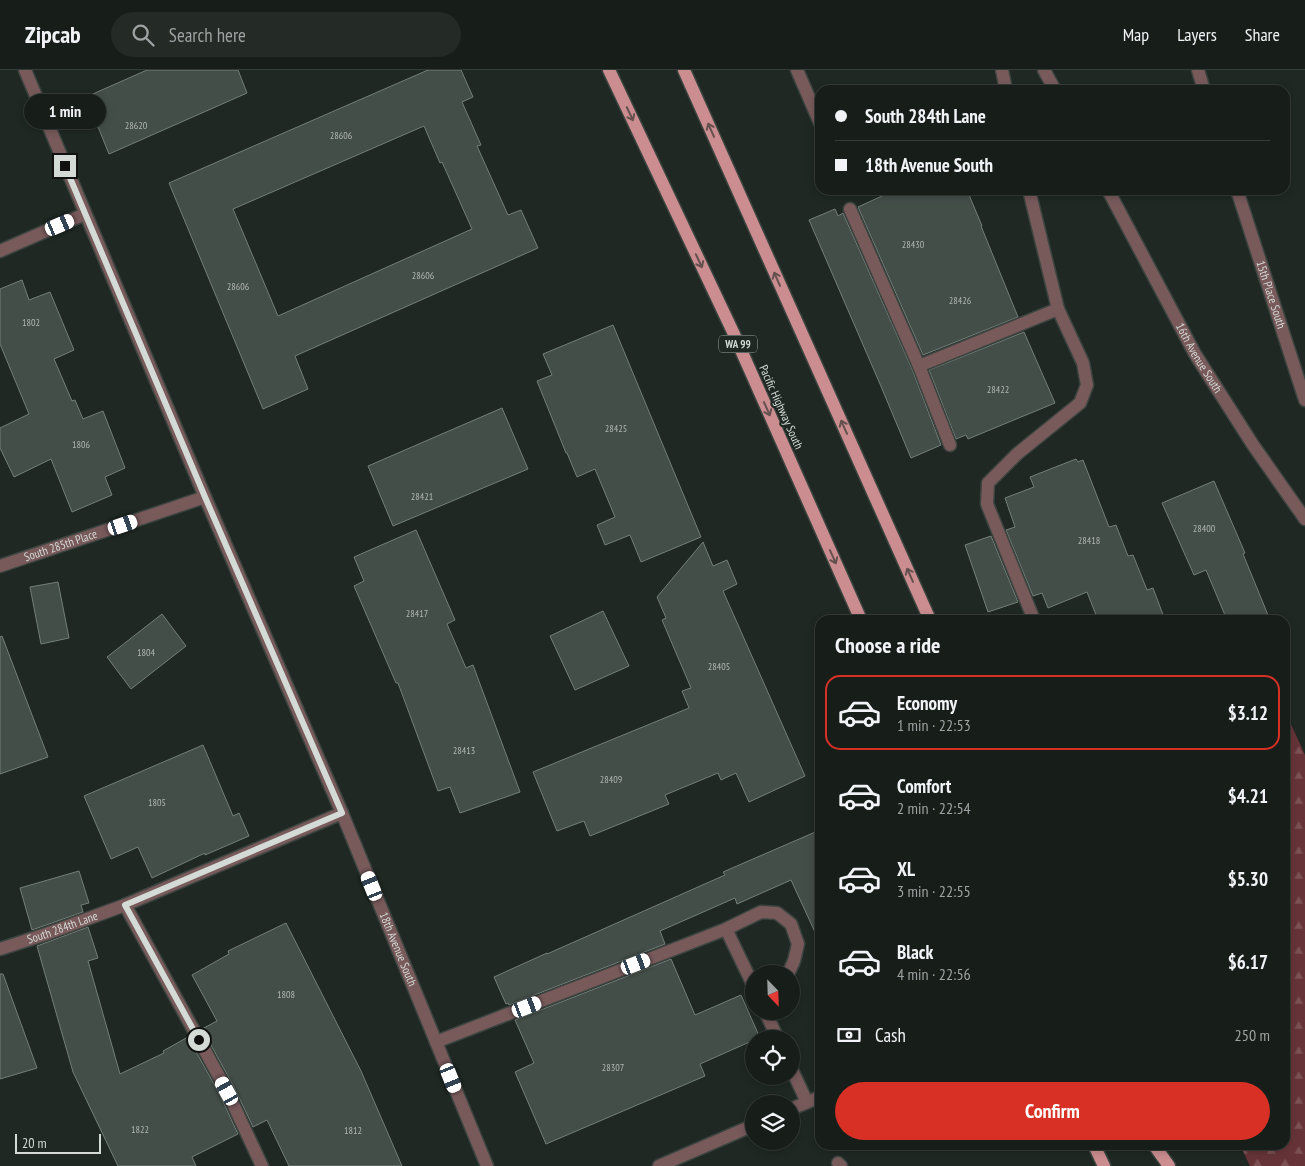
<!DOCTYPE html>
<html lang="en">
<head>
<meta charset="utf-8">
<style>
  :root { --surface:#171e1a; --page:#242b27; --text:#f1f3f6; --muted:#9ea2a2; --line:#363c39; --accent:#d93025 }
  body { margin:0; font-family:"PT Sans Narrow",sans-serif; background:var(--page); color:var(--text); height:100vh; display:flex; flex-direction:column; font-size:19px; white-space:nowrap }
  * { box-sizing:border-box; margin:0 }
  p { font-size:16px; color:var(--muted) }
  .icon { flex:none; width:28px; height:28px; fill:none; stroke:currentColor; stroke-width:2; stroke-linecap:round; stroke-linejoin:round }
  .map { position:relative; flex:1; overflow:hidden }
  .sheet { position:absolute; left:815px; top:545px; width:475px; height:535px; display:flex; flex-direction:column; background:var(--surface); border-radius:15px; box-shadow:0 2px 8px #0003,0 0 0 1px var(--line) }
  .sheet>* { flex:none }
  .top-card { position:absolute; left:815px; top:15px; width:475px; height:110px; border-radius:15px; box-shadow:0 2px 8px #0003,0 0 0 1px var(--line); display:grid; align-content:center; height:110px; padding:0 20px; background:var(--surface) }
  .needle { width:32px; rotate:157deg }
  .buttons { position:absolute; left:745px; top:895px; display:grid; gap:10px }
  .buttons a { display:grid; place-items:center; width:55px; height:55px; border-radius:50%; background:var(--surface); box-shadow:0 2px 8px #0003,0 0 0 1px var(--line); font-size:25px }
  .scale { position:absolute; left:15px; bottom:12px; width:86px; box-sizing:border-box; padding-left:5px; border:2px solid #d4dad6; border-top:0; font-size:14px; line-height:18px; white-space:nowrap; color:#d4dad6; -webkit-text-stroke:4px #1f2823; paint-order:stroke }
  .end { position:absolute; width:22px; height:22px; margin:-11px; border:6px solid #d4dad6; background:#111; box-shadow:0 0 0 2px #111 }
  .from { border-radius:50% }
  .bubble { position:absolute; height:35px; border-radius:18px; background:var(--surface); box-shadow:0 2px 8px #0003,0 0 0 1px var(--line); font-size:16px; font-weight:800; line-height:35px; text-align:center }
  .car { position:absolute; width:15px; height:30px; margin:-15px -8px; border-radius:6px; box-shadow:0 0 4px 1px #0007; background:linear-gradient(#fff 24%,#345 0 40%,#fff 0 76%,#345 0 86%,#fff 0) }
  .top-card b { display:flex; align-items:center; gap:18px; height:48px; font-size:19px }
  .top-card b+b { border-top:1px solid var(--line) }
  .top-card i { width:12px; height:12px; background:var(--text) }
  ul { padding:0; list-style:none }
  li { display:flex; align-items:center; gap:15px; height:75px; margin:0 10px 8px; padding:0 10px; border:2px solid transparent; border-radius:15px }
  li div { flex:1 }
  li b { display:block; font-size:19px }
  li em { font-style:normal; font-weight:800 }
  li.active { border-color:var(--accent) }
  li>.icon { width:45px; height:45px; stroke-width:1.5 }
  h2 { padding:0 20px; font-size:22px; line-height:60px }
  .pay { display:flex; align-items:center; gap:12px; height:55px; padding:0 20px; font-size:19px }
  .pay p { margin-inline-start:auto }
  .primary-button { display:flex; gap:10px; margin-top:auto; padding:10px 20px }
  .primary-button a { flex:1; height:58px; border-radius:30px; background:var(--accent); color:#fff; font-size:20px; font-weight:800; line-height:58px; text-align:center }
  header { display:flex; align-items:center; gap:30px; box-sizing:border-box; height:70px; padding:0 25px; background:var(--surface); border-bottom:1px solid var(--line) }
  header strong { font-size:24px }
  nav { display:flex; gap:28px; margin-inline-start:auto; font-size:18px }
  .search { width:350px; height:45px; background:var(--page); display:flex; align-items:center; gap:12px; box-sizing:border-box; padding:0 18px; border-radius:28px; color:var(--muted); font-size:19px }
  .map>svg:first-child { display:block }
  .forest { fill:url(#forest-firs) }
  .building { fill:#444e49; stroke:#747f79; fill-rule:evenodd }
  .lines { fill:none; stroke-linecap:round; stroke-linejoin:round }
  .minor-casing { stroke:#3c4440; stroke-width:15 }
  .major-casing { stroke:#3c4440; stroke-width:15 }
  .minor { stroke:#785a5b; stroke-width:12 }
  .major { stroke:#cb8d8f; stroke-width:12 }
  .oneway { stroke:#64504e }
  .route { stroke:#d4dad6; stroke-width:6 }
  .labels { text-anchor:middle; stroke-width:4.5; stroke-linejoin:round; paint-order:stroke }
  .number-label { font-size:10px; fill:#b0b7b3 }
  .shield { fill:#1f2823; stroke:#9ea5a0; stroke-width:1 }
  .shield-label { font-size:11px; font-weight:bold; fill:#d4dad6 }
  .street-label { font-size:12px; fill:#d4dad6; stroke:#1f2823 }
</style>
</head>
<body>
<header>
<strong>Zipcab</strong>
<div class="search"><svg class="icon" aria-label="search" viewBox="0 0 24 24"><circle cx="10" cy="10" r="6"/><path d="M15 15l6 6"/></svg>Search here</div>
<nav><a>Map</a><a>Layers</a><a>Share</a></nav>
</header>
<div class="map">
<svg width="1305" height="1096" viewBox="0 0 1305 1096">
  <defs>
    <pattern id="forest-firs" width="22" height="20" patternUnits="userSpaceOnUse" patternTransform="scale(1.25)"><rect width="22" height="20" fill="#663438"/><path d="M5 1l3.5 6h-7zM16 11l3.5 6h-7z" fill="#7b5154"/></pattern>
  </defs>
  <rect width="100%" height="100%" fill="#1f2823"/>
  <!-- forest -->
  <polygon class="forest" points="1285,641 1305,685 1305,1096 1250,1096 1240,1075 1285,1075"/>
  <!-- building -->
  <g class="building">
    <polygon points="147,0 238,0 247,23 109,84 86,27"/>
    <path d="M428,0h33l12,27 -11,5 19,43 -4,1 31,69 13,-5 17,38 -243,108 13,33 -45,20 -94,-226zM424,56l16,37 2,-1 30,67 -194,87 -45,-107z"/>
    <polygon points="895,120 967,120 982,156 981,156 1018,247 923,285 858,137"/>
    <polygon points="835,139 838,146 843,143 912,299 941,375 911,388 880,314 809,150"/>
    <polygon points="22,210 29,230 50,222 74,280 54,289 72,331 75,330 83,349 103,341 125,398 105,407 112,425 72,442 51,389 14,407 0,378 0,358 29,344 0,274 0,219"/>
    <polygon points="613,255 701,467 641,492 630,465 605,475 597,455 615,447 595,399 577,407 567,383 566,383 537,311 552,305 543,284"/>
    <polygon points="1024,262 1055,333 968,369 966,365 956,369 929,300"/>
    <polygon points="502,338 528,399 393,456 368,396"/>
    <polygon points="1076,389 1078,392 1083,390 1109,457 1116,455 1128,486 1133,485 1147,520 1153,518 1165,550 1098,550 1087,522 1048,538 1042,523 1033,526 1006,460 1015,457 1005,428 1034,417 1030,407"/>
    <polygon points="1214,411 1245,483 1243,484 1270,550 1227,550 1206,500 1194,505 1162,433"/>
    <polygon points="416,460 455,550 447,554 466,598 473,595 520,722 460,743 450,717 438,721 398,613 396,613 354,516 364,511 354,487"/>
    <polygon points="991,466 1018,532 988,542 965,475"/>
    <polygon points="703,472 713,496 727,490 737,514 723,521 805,706 749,732 736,703 721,710 718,703 665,725 669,734 590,766 584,751 557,761 533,702 689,638 682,621 691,618 662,550 666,548 657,527"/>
    <polygon points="58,512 69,568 41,574 30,517"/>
    <polygon points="603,541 629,596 575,620 550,566"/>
    <polygon points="162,544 186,576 131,619 107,587"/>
    <polygon points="2,566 48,687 0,704 0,567"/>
    <polygon points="203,675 233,746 239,743 249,766 205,785 205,783 152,808 138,777 111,789 84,726"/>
    <polygon points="820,760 820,873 791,810 737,834 735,828 660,861 665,874 509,935 508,933 506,934 494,907 547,883 547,884 725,805 723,802"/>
    <polygon points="79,801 89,833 81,835 83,842 32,860 20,818"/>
    <polygon points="286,853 361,1001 402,1096 289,1096 267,1050 253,1057 234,1017 202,959 217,951 192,905 229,884 228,881"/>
    <polygon points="88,857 98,888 88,891 120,1004 164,983 163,981 188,967 220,1025 238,1064 192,1087 196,1096 118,1096 73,1002 37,876"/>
    <polygon points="671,889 695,945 741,925 760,968 754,969 754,970 700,994 705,1006 546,1074 515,1002 534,993 515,950"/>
    <polygon points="0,904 3,904 37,998 0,1009"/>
  </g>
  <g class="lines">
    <defs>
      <g id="minor">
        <path id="s1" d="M25,0l180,427 137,316 145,353"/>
        <polyline points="797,0 820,53"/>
        <polyline points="1002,0 1006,20"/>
        <polyline points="1044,0 1055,20"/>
        <polyline points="1198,0 1204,20"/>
        <polyline points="1029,120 1058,239 1083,293 1087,315 1080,333 1017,384 988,413 987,434 1034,550"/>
        <path id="s2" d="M1108,120l87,164 58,91 52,74"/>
        <path id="s3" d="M1237,120l68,210"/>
        <polyline points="850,139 919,296 1058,239"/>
        <polyline points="0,181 85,144"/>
        <polyline points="919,296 950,375"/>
        <path id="s4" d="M0,496l205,-69"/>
        <polyline points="125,835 227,1021 262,1096"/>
        <polyline points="726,859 754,917"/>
        <path id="s5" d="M0,879l46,-15 79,-29 217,-92"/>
        <polyline points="765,941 778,969"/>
        <polyline points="436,972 726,859 761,842 777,843 791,854 798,874 794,891 788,904"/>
        <polyline points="791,998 807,1032"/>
        <polyline points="791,1039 820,1027"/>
        <polyline points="838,1093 841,1096"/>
        <polyline points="659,1096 754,1055"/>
      </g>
      <g id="major">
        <polyline points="609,0 733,262 861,550"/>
        <polyline points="684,0 930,550"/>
        <polyline points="1094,1075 1104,1096"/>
        <polyline points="1154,1075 1169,1096"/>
      </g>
    </defs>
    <!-- minor casing -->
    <use href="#minor" class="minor-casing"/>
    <!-- major casing -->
    <use href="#major" class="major-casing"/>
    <!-- minor -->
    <use href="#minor" class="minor"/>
    <!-- major -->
    <use href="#major" class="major"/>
  </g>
  <!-- one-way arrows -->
  <defs><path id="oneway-shaft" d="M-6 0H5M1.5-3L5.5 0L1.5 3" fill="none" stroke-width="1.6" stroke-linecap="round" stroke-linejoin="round" transform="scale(1.25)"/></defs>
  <g class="oneway">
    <use href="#oneway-shaft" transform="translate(630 44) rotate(65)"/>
    <use href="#oneway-shaft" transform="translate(711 60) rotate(-114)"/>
    <use href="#oneway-shaft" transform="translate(699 191) rotate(65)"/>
    <use href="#oneway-shaft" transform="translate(777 209) rotate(-114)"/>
    <use href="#oneway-shaft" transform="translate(767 339) rotate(66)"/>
    <use href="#oneway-shaft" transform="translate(844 357) rotate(-114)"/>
    <use href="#oneway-shaft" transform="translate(833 487) rotate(66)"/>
    <use href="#oneway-shaft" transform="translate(910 505) rotate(-114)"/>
  </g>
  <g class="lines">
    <!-- route -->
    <polyline class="route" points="65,96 205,427 342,743 125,835 199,970"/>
  </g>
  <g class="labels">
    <!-- number labels -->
    <g class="number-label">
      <text x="136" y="59">28620</text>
      <text x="341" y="69">28606</text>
      <text x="913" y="178">28430</text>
      <text x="423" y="209">28606</text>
      <text x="238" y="220">28606</text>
      <text x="960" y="234">28426</text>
      <text x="31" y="256">1802</text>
      <text x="998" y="323">28422</text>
      <text x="616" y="362">28425</text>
      <text x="81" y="378">1806</text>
      <text x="422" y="430">28421</text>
      <text x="1204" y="462">28400</text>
      <text x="1089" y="474">28418</text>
      <text x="417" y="547">28417</text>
      <text x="146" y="586">1804</text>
      <text x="719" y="600">28405</text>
      <text x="464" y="684">28413</text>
      <text x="611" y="713">28409</text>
      <text x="157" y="736">1805</text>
      <text x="286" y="928">1808</text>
      <text x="613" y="1001">28307</text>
      <text x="140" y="1063">1822</text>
      <text x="353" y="1064">1812</text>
    </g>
    <!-- shield labels -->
    <rect class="shield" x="719" y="265.5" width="38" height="17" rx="4"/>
    <g class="shield-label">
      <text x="738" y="278">WA 99</text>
    </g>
    <!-- street labels -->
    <g class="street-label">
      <text dy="4" stroke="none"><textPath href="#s3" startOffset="110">15th Place South</textPath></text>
      <text dy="4" stroke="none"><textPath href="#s2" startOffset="191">16th Avenue South</textPath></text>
      <text transform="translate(781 337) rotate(66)" y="4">Pacific Highway South</text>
      <text dy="4" stroke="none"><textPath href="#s4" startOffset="64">South 285th Place</textPath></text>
      <text dy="4" stroke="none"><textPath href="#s5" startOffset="66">South 284th Lane</textPath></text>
      <text dy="4" stroke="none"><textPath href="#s1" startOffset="955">18th Avenue South</textPath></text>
    </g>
  </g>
</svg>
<div class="buttons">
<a><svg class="needle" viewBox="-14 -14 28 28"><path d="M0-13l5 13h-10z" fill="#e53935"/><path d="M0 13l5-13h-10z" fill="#9ea2a2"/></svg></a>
<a><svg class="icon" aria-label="locate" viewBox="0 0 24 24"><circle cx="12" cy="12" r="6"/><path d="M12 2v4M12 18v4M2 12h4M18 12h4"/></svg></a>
<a><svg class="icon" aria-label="layers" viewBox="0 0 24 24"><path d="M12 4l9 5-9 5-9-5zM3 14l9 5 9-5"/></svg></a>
</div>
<div class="scale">20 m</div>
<i class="end from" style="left:199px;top:970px"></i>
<i class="end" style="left:65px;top:96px"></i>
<div class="bubble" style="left:24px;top:24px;width:82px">1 min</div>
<i class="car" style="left:60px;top:155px;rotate:67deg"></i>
<i class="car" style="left:123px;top:455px;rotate:71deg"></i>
<i class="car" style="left:372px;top:816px;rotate:338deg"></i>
<i class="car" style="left:636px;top:894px;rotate:69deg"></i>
<i class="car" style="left:527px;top:937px;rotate:69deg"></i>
<i class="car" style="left:451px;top:1008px;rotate:158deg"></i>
<i class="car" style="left:227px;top:1021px;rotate:331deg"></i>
<div class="top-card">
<b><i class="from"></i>South 284th Lane</b>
<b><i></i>18th Avenue South</b>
</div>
<section class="sheet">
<h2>Choose a ride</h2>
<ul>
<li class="active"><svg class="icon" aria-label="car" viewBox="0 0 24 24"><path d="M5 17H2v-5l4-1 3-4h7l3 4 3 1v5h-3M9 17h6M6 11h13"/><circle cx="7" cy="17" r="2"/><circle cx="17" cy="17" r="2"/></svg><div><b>Economy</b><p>1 min · 22:53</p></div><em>$3.12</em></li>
<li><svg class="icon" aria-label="car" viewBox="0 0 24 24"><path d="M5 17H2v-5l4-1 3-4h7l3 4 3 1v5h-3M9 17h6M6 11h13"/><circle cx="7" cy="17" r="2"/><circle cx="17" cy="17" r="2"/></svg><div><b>Comfort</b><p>2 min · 22:54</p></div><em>$4.21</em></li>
<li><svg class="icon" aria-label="car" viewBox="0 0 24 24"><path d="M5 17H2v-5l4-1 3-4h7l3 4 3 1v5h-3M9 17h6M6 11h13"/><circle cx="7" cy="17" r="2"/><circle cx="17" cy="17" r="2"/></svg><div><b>XL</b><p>3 min · 22:55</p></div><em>$5.30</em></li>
<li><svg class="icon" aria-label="car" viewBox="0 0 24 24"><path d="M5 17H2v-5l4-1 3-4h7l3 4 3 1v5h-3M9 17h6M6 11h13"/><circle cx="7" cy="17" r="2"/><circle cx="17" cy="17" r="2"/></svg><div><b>Black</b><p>4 min · 22:56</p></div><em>$6.17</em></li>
</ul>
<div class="pay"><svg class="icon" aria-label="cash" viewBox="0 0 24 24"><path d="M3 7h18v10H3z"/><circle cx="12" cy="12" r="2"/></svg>Cash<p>250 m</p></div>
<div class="primary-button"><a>Confirm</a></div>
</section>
</div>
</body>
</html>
